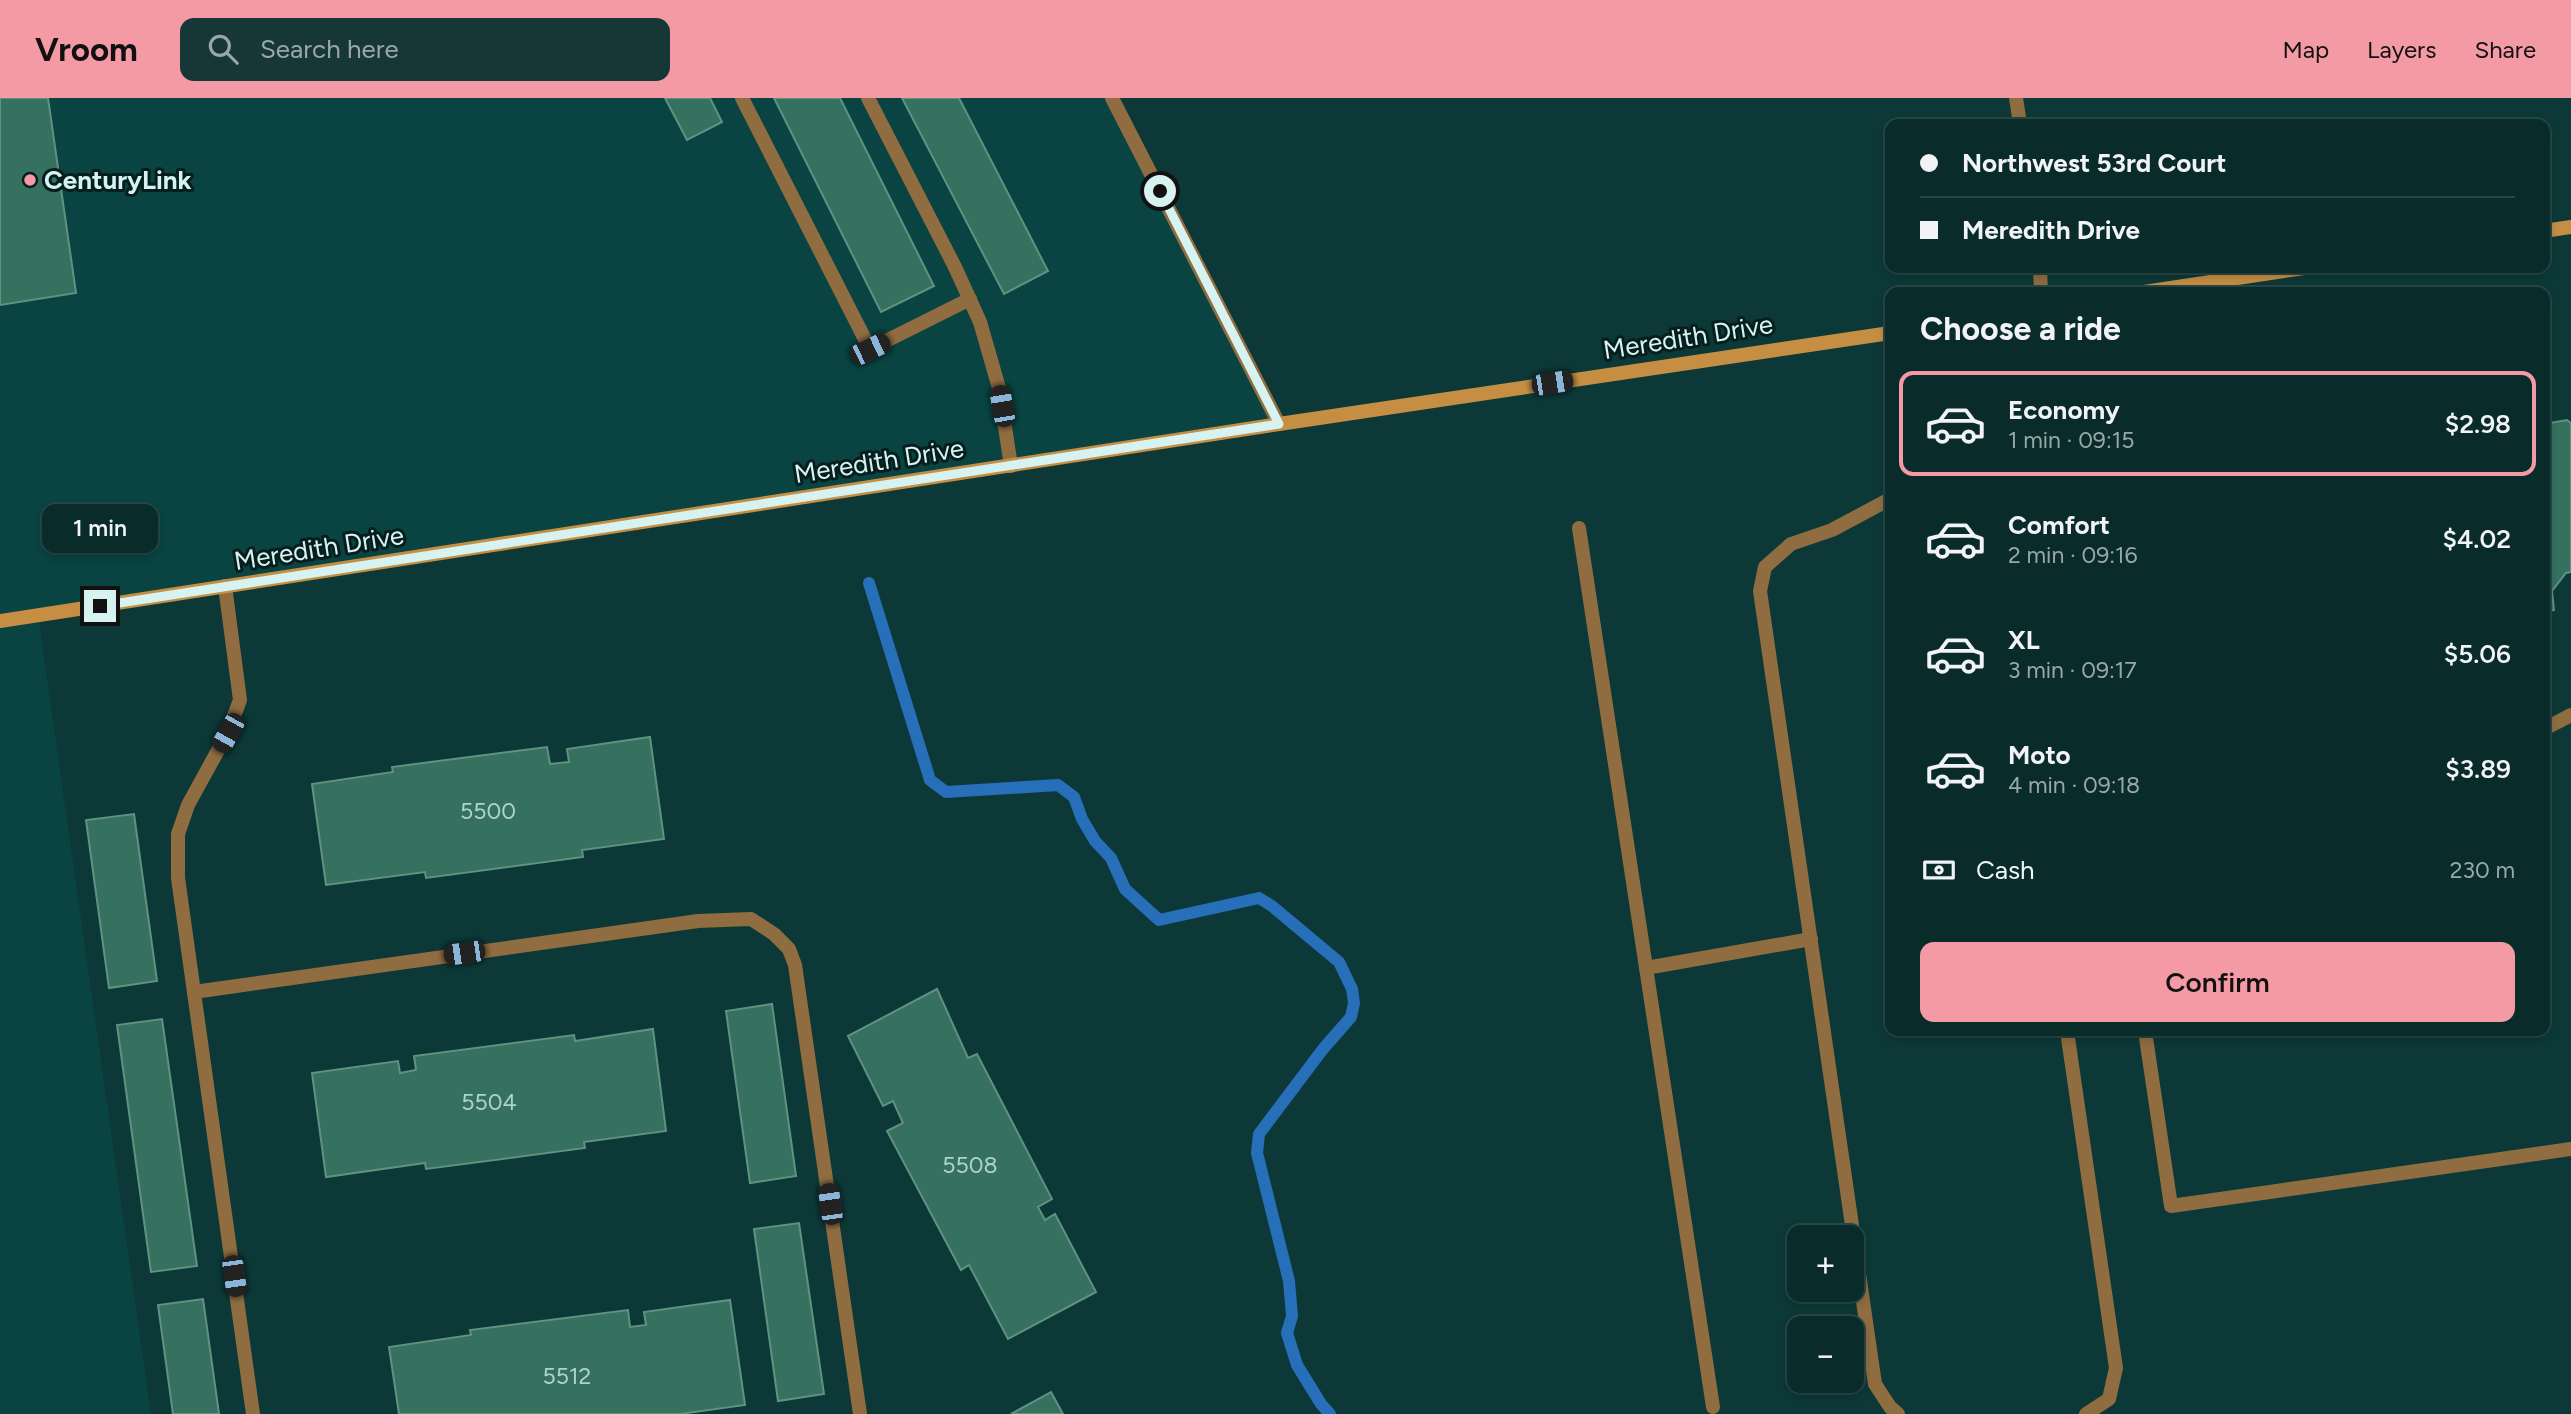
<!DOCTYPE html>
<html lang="en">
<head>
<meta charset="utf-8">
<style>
  :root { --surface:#092b2a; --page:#173736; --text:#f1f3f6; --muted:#99a7a8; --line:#294747; --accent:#f49aa5 }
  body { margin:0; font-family:Figtree,sans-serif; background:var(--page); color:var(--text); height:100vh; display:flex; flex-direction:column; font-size:26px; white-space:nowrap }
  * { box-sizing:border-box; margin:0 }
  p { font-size:23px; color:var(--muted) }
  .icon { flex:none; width:38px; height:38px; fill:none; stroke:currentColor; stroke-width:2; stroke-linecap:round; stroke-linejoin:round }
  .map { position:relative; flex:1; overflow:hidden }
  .drawer { position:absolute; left:1885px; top:189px; width:665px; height:749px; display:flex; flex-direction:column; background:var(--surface); border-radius:14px; box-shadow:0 4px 10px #0003,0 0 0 2px var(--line) }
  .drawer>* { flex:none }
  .guide { position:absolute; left:1885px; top:21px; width:665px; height:154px; border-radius:14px; box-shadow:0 4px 10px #0003,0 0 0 2px var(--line); display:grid; align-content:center; height:154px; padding:0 35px; background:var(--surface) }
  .fabs { position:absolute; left:1787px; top:1127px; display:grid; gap:14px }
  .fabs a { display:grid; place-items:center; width:77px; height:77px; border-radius:14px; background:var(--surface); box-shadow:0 4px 10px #0003,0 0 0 2px var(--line); font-size:35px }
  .end { position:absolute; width:32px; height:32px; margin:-16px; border:9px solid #d6f3f1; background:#111; box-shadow:0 0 0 4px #111 }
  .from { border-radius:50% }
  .bubble { position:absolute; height:49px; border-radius:14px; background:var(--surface); box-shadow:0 4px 10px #0003,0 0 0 2px var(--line); font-size:23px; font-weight:600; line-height:49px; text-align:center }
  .car { position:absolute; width:21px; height:42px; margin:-21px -10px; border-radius:9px; box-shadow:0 0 5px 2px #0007; background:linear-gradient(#222 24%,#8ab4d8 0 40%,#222 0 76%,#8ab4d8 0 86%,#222 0) }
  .guide b { display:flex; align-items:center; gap:24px; height:66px; font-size:26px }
  .guide b+b { border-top:2px solid var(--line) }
  .guide i { width:18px; height:18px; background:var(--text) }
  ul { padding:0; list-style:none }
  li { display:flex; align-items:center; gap:21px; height:105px; margin:0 14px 10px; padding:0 21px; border:4px solid transparent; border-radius:14px }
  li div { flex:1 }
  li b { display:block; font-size:26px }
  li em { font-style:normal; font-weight:600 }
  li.active { border-color:var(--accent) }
  li>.icon { width:63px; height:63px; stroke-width:1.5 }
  h2 { padding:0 35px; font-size:32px; line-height:84px }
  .pay { display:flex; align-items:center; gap:18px; height:77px; padding:0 35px; font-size:26px }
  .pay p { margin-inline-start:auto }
  .cta { display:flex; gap:14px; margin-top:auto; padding:14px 35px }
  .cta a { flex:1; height:80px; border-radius:14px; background:var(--accent); color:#111; font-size:28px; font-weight:600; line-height:80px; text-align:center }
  header { display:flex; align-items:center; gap:42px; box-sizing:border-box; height:98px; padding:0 35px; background:var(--accent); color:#111 }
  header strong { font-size:33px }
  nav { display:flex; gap:38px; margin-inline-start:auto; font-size:24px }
  .search { width:490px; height:63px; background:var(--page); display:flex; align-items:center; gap:18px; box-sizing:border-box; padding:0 24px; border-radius:14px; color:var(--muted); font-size:26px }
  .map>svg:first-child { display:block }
  .built { fill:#094442 }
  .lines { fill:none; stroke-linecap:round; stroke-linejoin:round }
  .stream { stroke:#276fb8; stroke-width:12 }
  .building { fill:#36705f; stroke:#609181; stroke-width:2 }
  .service { stroke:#906d40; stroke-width:14 }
  .minor { stroke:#906d40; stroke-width:14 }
  .secondary { stroke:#c58e42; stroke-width:14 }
  .route { stroke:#d6f3f1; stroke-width:9 }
  .poi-dot { fill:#f49aa5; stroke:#061e1d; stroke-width:2.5 }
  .labels { text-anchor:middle; stroke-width:6; stroke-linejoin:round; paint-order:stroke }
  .number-label { font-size:23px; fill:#aed2cc }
  .poi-label { font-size:26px; font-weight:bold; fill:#d6f3f1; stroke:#061e1d; text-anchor:start }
  .street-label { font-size:26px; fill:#d6f3f1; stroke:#061e1d }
</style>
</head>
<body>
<header>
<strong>Vroom</strong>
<div class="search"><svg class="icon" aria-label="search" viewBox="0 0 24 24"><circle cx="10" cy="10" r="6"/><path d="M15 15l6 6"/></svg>Search here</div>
<nav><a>Map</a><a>Layers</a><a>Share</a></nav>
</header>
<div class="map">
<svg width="2571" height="1316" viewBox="0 0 2571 1316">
  <rect width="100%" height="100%" fill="#0c3938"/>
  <!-- built -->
  <polygon class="built" points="0,0 1112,0 1279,326 38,517 151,1316 0,1316"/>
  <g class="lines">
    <!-- stream -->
    <polyline class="stream" points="869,485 930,682 946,694 1058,687 1074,699 1082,721 1095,743 1111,760 1125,791 1159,822 1259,800 1272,808 1339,864 1352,891 1354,905 1351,919 1323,951 1259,1036 1257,1055 1289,1183 1292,1218 1287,1235 1297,1267 1321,1306 1330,1316"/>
  </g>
  <!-- building -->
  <g class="building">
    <polygon points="0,0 48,0 76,195 0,207"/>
    <polygon points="665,0 710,0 722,24 687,42"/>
    <polygon points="774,0 840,0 934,188 881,214"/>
    <polygon points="902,0 959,0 1048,173 1004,196"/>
    <polygon points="2567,322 2571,325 2571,474 2566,475 2552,493 2554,512 2544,513 2544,326"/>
    <polygon points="650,639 664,741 582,752 583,759 426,780 425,774 326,787 312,686 393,674 392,669 547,649 550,666 569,664 567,651"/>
    <polygon points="134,716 157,883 109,890 86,722"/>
    <polygon points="937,891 968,960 977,956 1052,1101 1038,1109 1045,1122 1055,1116 1096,1194 1008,1241 969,1167 961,1172 887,1033 903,1025 893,1003 883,1008 848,938"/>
    <polygon points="772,906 796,1078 750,1085 726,913"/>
    <polygon points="162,921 197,1168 151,1174 117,927"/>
    <polygon points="653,931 666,1033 584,1044 585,1050 426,1071 425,1065 326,1079 312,975 398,963 400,975 416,972 414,958 574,937 575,943"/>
    <polygon points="799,1125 824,1296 778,1303 754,1131"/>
    <polygon points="203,1201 219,1316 173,1316 158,1207"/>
    <polygon points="730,1202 745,1307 680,1316 399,1316 389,1249 471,1237 470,1232 628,1212 630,1229 646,1227 644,1214"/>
    <polygon points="1051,1294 1063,1316 1011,1316"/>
  </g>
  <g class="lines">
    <!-- service -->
    <g class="service">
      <polyline points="742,0 870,251 970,201"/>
      <polyline points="868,0 955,169 980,224 999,290 1011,368"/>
      <polyline points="1890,401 1832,432 1791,446 1765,469 1760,493 1875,1286 1890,1309 1898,1316"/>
      <polyline points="1579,430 1713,1309"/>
      <polyline points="225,488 240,602 228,634 188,707 178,736 178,780 253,1316"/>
      <polyline points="2544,631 2571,617"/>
      <polyline points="1646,870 1811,841"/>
      <polyline points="194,894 698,823 751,821 774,836 789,851 795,867 860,1316"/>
      <polyline points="2067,933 2116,1270 2109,1301 2086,1316"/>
      <polyline points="2145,933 2171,1108 2571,1051"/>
    </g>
    <!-- minor -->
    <g class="minor">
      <polyline points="1112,0 1279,326"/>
      <polyline points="2016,0 2020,26"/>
      <polyline points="2040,170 2041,194"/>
    </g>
    <!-- secondary -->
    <g class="secondary">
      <polyline points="2544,133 2571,129"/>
      <polyline points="2144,194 2304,170"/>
      <polyline points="0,523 1279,326 1890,235"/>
    </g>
  </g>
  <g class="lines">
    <!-- route -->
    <polyline class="route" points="100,508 1279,326 1160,93"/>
  </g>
  <!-- markers -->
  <circle class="poi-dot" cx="30" cy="82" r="7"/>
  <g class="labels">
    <!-- number labels -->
    <g class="number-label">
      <text x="488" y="721">5500</text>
      <text x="489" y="1012">5504</text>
      <text x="970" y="1075">5508</text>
      <text x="567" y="1286">5512</text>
    </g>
    <!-- poi labels -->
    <g class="poi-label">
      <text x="44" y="91">CenturyLink</text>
    </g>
    <!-- street labels -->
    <g class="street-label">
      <text transform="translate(1688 239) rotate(-9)" y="9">Meredith Drive</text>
      <text transform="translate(879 363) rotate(-9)" y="9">Meredith Drive</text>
      <text transform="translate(319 450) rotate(-9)" y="9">Meredith Drive</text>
    </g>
  </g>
</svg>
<div class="fabs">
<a>+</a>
<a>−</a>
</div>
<i class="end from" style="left:1160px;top:93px"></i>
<i class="end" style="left:100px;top:508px"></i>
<div class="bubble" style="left:42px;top:406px;width:116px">1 min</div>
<i class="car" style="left:870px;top:251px;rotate:64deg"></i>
<i class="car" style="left:1552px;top:285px;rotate:81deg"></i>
<i class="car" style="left:1002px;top:308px;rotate:350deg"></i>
<i class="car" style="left:228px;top:635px;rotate:209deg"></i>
<i class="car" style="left:464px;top:855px;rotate:262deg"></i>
<i class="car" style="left:830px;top:1106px;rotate:352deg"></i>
<i class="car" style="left:234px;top:1178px;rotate:172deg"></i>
<div class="guide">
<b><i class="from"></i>Northwest 53rd Court</b>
<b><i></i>Meredith Drive</b>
</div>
<section class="drawer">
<h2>Choose a ride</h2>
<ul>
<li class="active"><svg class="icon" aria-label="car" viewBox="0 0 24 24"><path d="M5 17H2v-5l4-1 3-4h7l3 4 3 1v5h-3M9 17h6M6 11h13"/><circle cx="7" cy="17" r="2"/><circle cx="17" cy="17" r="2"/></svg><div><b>Economy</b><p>1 min · 09:15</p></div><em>$2.98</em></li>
<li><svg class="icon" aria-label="car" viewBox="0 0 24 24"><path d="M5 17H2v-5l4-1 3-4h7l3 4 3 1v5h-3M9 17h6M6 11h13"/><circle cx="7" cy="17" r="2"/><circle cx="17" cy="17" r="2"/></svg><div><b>Comfort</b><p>2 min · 09:16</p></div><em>$4.02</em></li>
<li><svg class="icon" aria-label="car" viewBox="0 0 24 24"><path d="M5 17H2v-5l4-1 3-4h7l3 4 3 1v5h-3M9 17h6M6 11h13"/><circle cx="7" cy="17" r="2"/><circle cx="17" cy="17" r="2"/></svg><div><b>XL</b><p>3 min · 09:17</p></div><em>$5.06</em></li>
<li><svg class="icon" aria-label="car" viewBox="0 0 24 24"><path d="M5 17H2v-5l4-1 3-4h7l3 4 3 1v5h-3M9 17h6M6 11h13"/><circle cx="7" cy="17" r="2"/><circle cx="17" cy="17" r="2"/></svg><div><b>Moto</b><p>4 min · 09:18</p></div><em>$3.89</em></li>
</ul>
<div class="pay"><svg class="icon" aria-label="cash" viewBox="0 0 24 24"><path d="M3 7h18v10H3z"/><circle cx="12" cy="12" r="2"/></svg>Cash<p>230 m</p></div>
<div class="cta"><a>Confirm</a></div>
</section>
</div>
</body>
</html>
